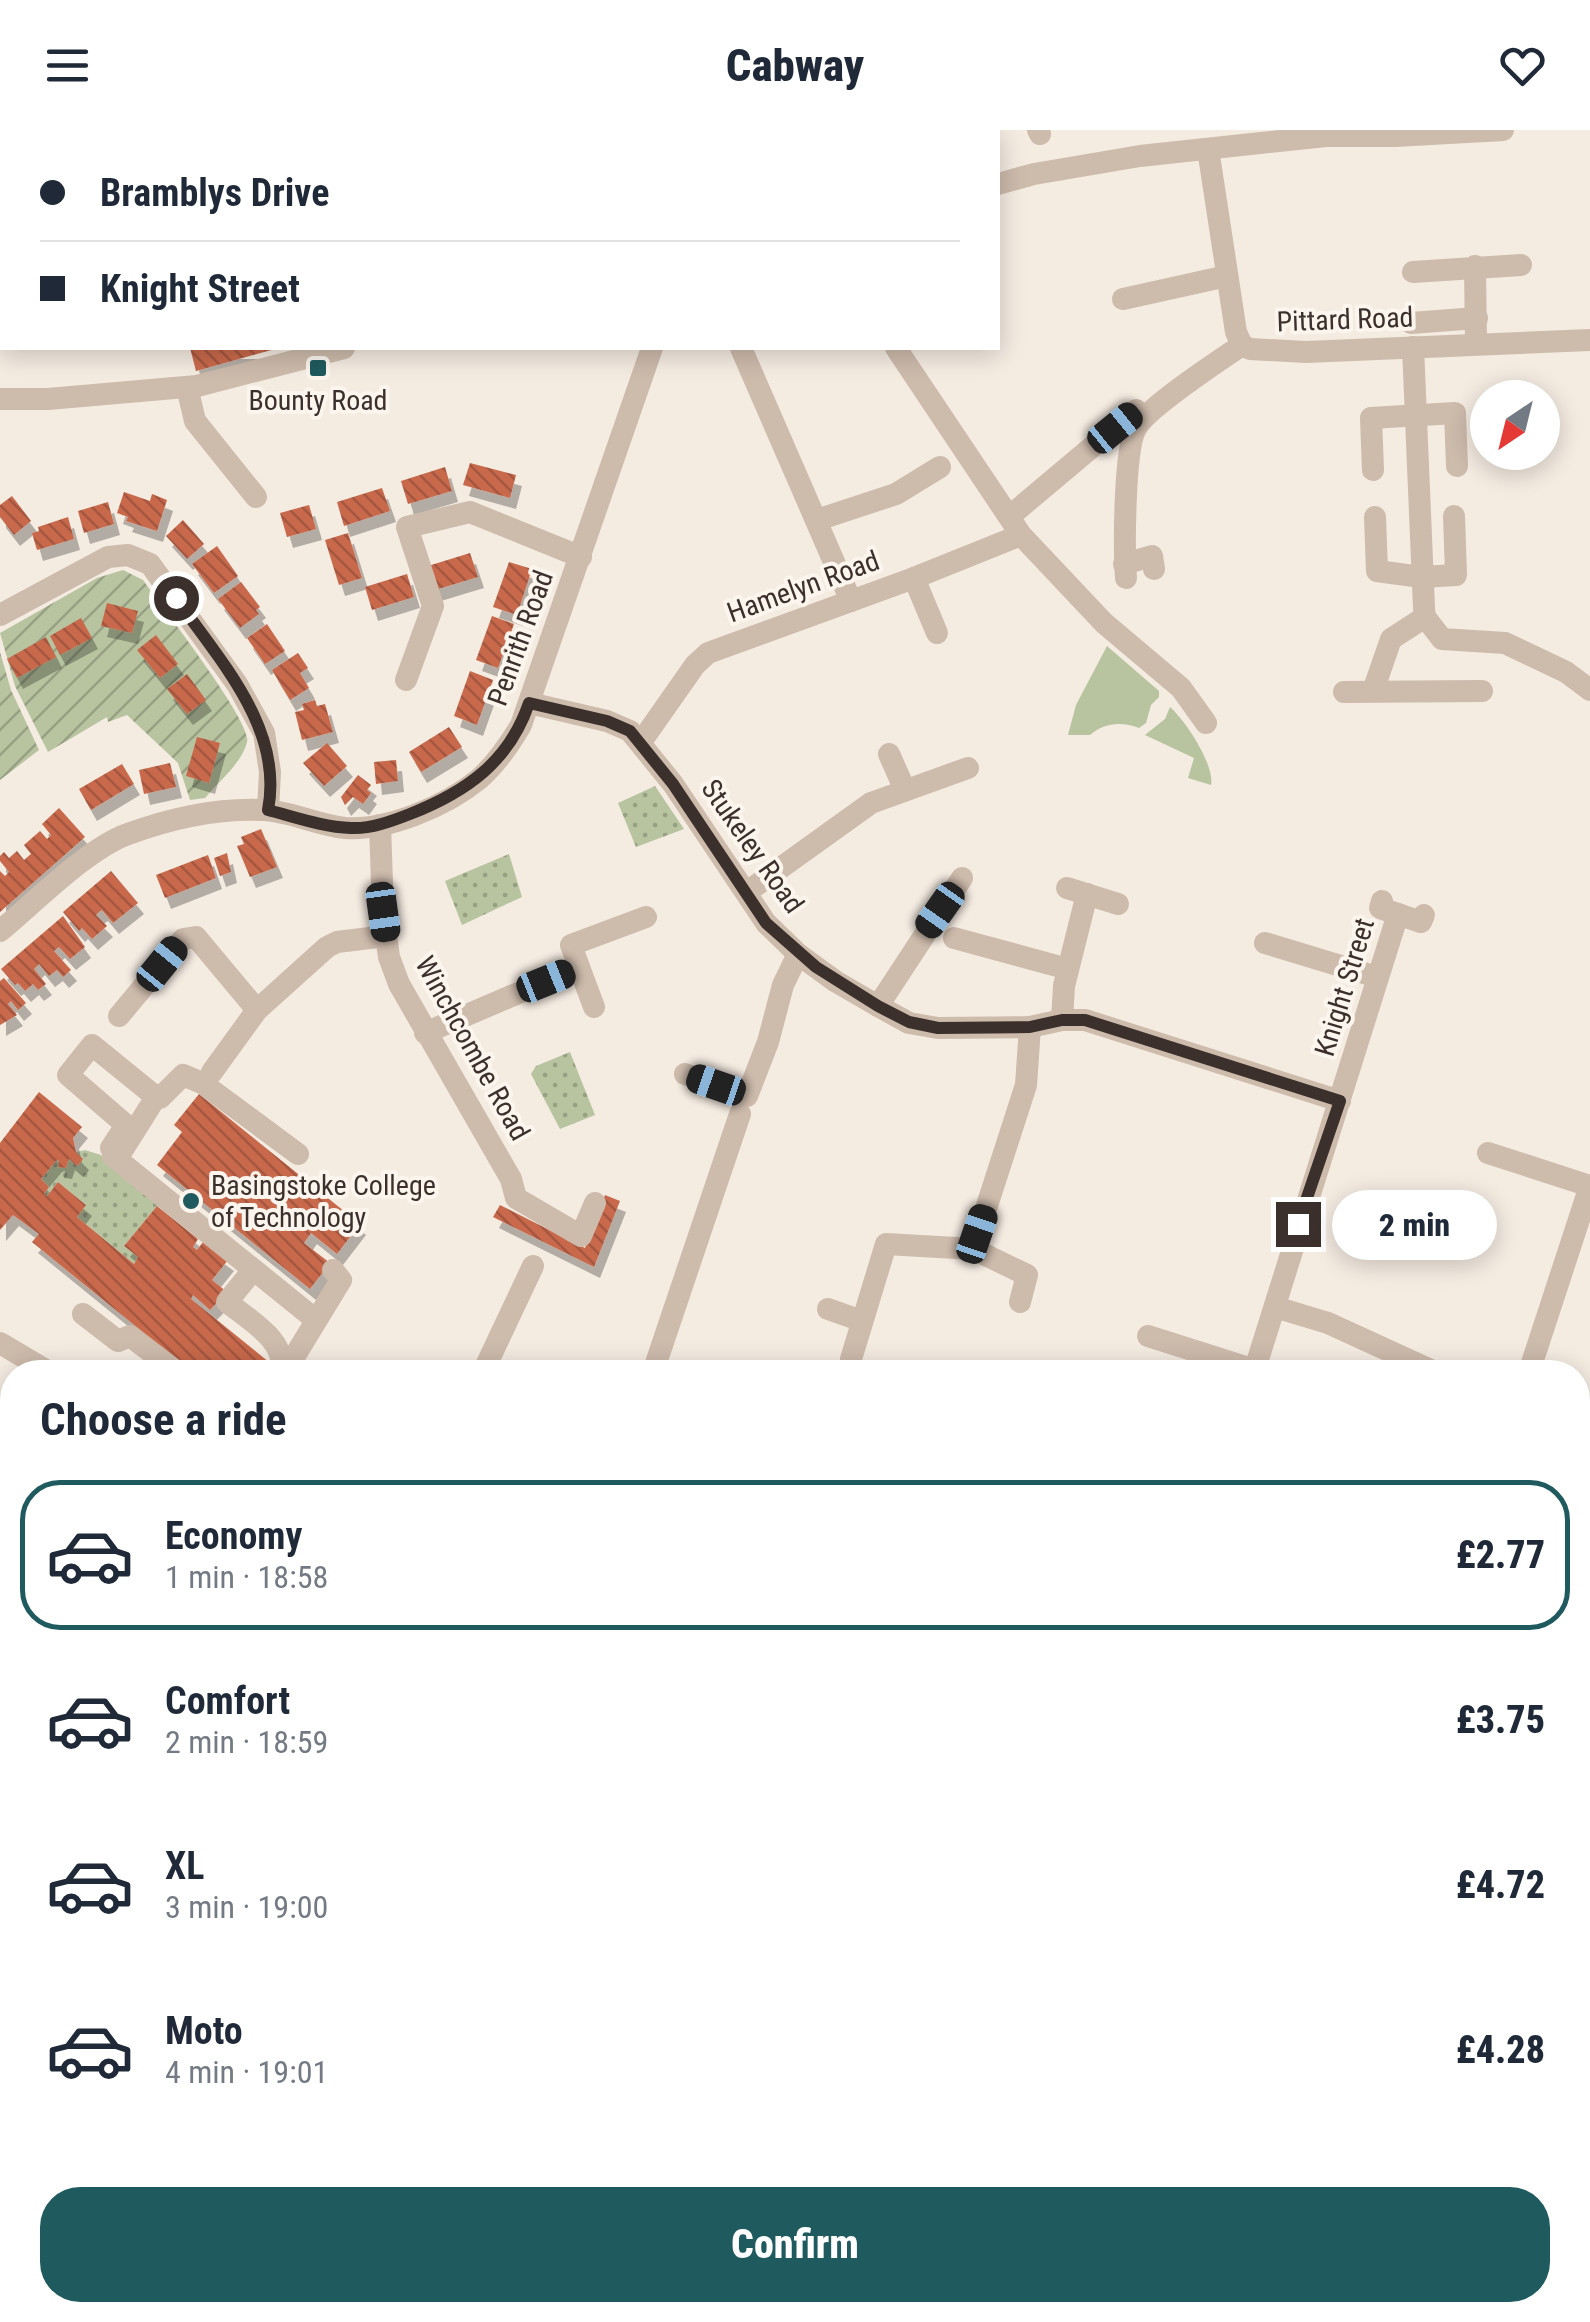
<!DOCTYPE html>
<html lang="en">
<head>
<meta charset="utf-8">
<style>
  :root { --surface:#fff; --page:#f2f2f3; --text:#1f2937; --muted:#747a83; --line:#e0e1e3; --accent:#1f5a5e }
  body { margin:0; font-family:"Roboto Condensed",sans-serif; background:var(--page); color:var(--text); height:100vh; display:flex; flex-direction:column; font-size:38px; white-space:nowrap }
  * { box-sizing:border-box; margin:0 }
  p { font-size:32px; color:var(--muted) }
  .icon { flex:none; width:55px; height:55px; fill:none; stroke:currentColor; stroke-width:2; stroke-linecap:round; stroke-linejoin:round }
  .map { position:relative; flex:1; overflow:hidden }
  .side { position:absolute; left:0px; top:1230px; width:1590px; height:962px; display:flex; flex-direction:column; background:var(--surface); border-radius:40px 40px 0 0; box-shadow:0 5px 25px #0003 }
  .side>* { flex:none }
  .banner { position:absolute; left:0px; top:0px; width:1000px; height:220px; box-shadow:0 5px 25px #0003; display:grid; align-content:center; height:220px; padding:0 40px; background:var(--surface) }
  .needle { width:65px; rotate:215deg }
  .controls { position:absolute; left:1470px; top:250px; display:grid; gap:20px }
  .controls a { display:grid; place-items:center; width:90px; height:90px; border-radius:50%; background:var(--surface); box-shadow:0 5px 25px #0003; font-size:50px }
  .end { position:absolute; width:45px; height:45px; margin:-22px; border:12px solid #3b302b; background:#fff; box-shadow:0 0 0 5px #fff }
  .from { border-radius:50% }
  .bubble { position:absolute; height:70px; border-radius:35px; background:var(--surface); box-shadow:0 5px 25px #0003; font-size:32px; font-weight:800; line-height:70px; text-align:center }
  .car { position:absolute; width:30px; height:60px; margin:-30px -15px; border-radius:12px; box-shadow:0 0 8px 2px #0007; background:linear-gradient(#222 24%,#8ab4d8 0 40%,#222 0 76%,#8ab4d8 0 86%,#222 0) }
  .banner b { display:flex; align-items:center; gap:35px; height:95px; font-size:38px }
  .banner b+b { border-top:2px solid var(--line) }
  .banner i { width:25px; height:25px; background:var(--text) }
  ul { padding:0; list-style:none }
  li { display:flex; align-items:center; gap:30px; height:150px; margin:0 20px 15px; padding:0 20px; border:5px solid transparent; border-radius:40px }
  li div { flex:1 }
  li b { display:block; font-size:38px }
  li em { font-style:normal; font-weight:800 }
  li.current { border-color:var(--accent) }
  li>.icon { width:90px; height:90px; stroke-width:1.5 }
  h2 { padding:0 40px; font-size:45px; line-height:120px }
  .action { display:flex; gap:20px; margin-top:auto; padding:20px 40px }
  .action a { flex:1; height:115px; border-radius:40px; background:var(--accent); color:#fff; font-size:40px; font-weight:800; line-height:115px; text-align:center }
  header { display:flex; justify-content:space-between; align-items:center; height:130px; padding:0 40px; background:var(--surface); font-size:45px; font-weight:800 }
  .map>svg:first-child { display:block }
  .grass { fill:url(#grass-dots) }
  .cemetery { fill:url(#cemetery-stones) }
  .park { fill:#b8c4a0 }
  .garden { fill:url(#garden-furrows) }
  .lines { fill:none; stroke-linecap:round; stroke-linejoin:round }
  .stream { stroke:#7fb0b2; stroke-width:5 }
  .building { fill:url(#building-back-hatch); filter:url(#shadow) }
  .minor { stroke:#cdbbac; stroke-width:22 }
  .major { stroke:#7d675c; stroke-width:25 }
  .route { stroke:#3b302b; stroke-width:12 }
  .poi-dot { fill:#1f5a5e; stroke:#fbf5ee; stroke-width:4 }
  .labels { text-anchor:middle; stroke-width:8; stroke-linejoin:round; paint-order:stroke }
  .street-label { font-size:28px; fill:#3b302b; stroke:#fbf5ee }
  .poi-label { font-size:28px; fill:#3b302b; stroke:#fbf5ee }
</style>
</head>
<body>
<header><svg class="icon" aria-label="menu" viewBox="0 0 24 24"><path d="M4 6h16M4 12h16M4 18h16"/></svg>Cabway<svg class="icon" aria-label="heart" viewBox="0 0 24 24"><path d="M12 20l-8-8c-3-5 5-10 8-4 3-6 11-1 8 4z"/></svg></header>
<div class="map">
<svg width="1590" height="2192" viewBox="0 0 1590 2192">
  <defs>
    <pattern id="grass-dots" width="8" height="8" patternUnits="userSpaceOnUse" patternTransform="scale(2.5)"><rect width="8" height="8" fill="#b8c4a0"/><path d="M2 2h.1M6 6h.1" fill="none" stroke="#97a083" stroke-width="1.8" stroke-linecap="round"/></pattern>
    <pattern id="cemetery-stones" width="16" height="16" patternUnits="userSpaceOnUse" patternTransform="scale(2.5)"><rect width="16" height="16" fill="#b8c4a0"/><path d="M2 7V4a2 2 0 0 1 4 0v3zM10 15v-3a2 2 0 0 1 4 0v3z" fill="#97a083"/></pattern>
    <pattern id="garden-furrows" width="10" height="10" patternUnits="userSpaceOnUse" patternTransform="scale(2.5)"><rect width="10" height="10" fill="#b8c4a0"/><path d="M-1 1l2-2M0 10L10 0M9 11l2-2" fill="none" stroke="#97a083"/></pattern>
    <pattern id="building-back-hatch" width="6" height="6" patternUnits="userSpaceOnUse" patternTransform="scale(2.5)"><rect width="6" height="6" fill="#c8694b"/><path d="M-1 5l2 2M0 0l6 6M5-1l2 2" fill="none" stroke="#a4573f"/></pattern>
    <filter id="shadow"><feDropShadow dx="6" dy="11" stdDeviation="0" flood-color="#0004"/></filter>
  </defs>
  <rect width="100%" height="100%" fill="#f4ebe1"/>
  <!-- grass -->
  <g class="grass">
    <polygon points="655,656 684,699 636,717 618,673"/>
    <polygon points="509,724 522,767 462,795 445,751"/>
    <polygon points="570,922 595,985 560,999 531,944 536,936"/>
    <polygon points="85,1020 101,1025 156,1072 157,1076 124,1116 138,1127 134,1134 77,1087 85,1074 58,1052 47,1066 44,1064 49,1057 41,1049 56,1031 59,1030 59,1037 65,1037 69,1029 77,1036 83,1029 76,1022"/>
  </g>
  <!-- cemetery -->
  <polygon class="cemetery" points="1590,1431 1590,1579 1578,1573 1578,1457"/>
  <!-- park -->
  <g class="park">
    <path d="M1107,516l52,45v6l-8,8 -5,18 -7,5c-17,-7 -36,-5 -49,7h-22l8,-30z"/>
    <path d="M1170,577c15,13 45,58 41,78l-23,-7 6,-20 -49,-23 20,-16z"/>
    <polygon points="941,2180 1031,2180 1050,2192 935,2192"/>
  </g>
  <!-- garden -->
  <g class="garden">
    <path d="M123,440l20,10c16,23 110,143 104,162 -5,21 -29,40 -42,56l-15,2 -12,-37 -51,-48 -19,7 -1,-5 -59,35 -33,-66 -15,-53 97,-55z"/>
    <polygon points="0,522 11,560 39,620 0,650"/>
  </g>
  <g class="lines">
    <!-- stream -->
    <g class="stream">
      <polyline points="0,1877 12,1879"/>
      <polyline points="658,2180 684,2192"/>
    </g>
  </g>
  <!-- building -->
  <g class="building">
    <polygon points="190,218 275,218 275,219 196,241"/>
    <polygon points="470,333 516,345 510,368 463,355"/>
    <polygon points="445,337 452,361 408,374 401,351"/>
    <polygon points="382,358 390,381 344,396 337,372"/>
    <polygon points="124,362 150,371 152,364 167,370 157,401 126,391 128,387 117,383"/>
    <polygon points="12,366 31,391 14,405 0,387 0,375"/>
    <polygon points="108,372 114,394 84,403 78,381"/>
    <polygon points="309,375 316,399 287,407 280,383"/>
    <polygon points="68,387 74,409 37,420 32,403 39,401 38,397"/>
    <polygon points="183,390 204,414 187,429 166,406"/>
    <polygon points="348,403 362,448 339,455 325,410"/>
    <polygon points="217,416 238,446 214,463 192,434"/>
    <polygon points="470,423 478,447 435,460 428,436"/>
    <polygon points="509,432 532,439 517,485 493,477"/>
    <polygon points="407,444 414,467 372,480 365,457"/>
    <polygon points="241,452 260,477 256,480 259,484 240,498 218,469"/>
    <polygon points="107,473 138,481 132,503 101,496"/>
    <polygon points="492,486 514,494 498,538 476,530"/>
    <polygon points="81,488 92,508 60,525 50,506"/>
    <polygon points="267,494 285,521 265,534 247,508"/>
    <polygon points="156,505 178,534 160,548 137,520"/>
    <polygon points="46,507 56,527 17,548 7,529"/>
    <polygon points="298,523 308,538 300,543 309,558 290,570 272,540"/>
    <polygon points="470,541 493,550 477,595 454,586"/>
    <polygon points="187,544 206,570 187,584 167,559"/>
    <polygon points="315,570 317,576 325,574 333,602 302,610 295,582 304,580 302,574"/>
    <polygon points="449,597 462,617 421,642 409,622"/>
    <polygon points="197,607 220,613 209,653 186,646"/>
    <polygon points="327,613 347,636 324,656 303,633"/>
    <polygon points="396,630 398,651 376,654 374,632"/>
    <polygon points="170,633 176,657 144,664 139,640"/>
    <polygon points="122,634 134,654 91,680 79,659"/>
    <polygon points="358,645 371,655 367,660 371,663 363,674 353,667 345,675 341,667"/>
    <polygon points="59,678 85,707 0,782 0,741 5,746 9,742 0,731 0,726 4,722 9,728 17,721 24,730 31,724 24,715 40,701 47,709 51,705 42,694"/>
    <polygon points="261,699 277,737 250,747 237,716 244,714 241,707"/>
    <polygon points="227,723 231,742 220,746 214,728"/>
    <polygon points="208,725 216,748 165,768 156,745"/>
    <polygon points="111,741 138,773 113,793 102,780 99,782 96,785 107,796 92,809 82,798 79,801 63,782"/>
    <polygon points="63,786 85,817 70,829 59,817 54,821 71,840 63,847 57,840 49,846 39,834 34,839 46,854 38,860 33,854 25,861 18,853 15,855 1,839"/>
    <polygon points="4,848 26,873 18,880 11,871 8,874 17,885 0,895 0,851"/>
    <polygon points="39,962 82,997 73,1008 76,1022 83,1029 81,1032 77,1036 69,1029 66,1038 58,1037 59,1030 56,1031 41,1049 49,1057 44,1064 47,1066 58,1052 86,1075 77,1087 134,1134 138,1127 124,1116 157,1076 198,1109 193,1117 197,1120 203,1112 228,1130 212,1150 227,1162 210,1180 193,1165 191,1169 275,1237 271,1242 192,1242 32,1112 39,1104 13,1085 0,1100 0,1013"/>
    <polygon points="199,964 360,1094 337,1124 311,1103 304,1113 330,1133 310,1159 157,1035 182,1002 174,995"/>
    <polygon points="605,1065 620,1071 594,1137 493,1087 500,1075 585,1118"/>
    <polygon points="1578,1876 1590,1882 1590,1978 1578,1971"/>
    <polygon points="0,1999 12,2006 12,2033 0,2027"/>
    <polygon points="261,2180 325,2180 350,2192 285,2192"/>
    <polygon points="494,2180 529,2180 553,2192 489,2192"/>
    <polygon points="775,2180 864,2180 889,2192 800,2192"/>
    <polygon points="1260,2180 1328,2180 1322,2191 1316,2192 1283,2192"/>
  </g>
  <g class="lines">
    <!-- minor -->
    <g class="minor">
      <polyline points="327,0 332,2"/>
      <polyline points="744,0 746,2"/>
      <polyline points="807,0 810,2"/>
      <polyline points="1038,0 1040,4"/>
      <polyline points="114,2 116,0"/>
      <polyline points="1208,19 1236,202 1242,215 1250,219 1306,222 1590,210"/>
      <polyline points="998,54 1034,44 1140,26 1326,6 1395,6 1503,0"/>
      <polyline points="1475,136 1476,214"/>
      <polyline points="1413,142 1521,135"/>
      <polyline points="1123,169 1227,146"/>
      <polyline points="0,175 2,171"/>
      <polyline points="1411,193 1477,188"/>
      <polyline points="1413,217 1424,478 1425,487 1442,509 1505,513 1566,542 1590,560"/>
      <polyline points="741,218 851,471"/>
      <polyline points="896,218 1021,405 1104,493 1181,558 1206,593"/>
      <polyline points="187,257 195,291 256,367"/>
      <polyline points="0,269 48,269 197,256 344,218"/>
      <polyline points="1373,340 1371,288 1455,283 1457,336"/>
      <polyline points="1010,386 1136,280"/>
      <polyline points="1375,387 1377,441 1421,447 1456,445 1454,386"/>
      <polyline points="817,390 896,364 940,337"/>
      <polyline points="1124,434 1152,426 1154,439"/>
      <polyline points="914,448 937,503"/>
      <path d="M1126,448c-2,-27 -2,-129 10,-150 13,-22 83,-67 106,-83"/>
      <polyline points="0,485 108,427 128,425 150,434 237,554 264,603 270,642 268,680"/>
      <polyline points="406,550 433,476 407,397 470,382 581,427"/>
      <polyline points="1373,561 1391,509 1425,487"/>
      <polyline points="1344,562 1482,561"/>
      <polyline points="529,573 607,591 630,601 673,654 766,793 798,824 835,851 878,876 909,893 938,898 1030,897 1062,890 1085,890 1340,971"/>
      <polyline points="641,612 695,535 708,523 914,448 1021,405"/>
      <polyline points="889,624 905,660"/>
      <polyline points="380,695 383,782 389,827 399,854 511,1049 516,1068 581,1106 595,1073"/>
      <polyline points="1067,758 1118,774"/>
      <polyline points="747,762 871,673 968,638"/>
      <polyline points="1382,771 1380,778 1421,792 1424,785"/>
      <path d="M0,801c34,-28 88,-83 128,-97 41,-15 90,-26 135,-24 27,1 54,15 82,18 42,3 101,-22 134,-49 18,-16 30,-34 42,-54l131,-377"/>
      <polyline points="954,808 1068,839"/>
      <polyline points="1265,813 1377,847"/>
      <polyline points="579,837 594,877"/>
      <polyline points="878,876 962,748"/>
      <polyline points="119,886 183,809 196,807 257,880"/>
      <polyline points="1062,890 1064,856 1087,764"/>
      <polyline points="425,903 579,837 571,815 646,787"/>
      <polyline points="212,942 257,880 327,817 337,812 386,806"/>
      <polyline points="685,944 747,966 768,912 783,855 798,824"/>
      <polyline points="111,1018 126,995 68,945 92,915 156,967"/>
      <polyline points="1488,1023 1590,1056 1529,1242"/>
      <polyline points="113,1026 316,1190"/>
      <polyline points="113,1026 122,1021 156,967 160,968 183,945 202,953 298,1024"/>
      <polyline points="973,1119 1027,1145 1020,1172"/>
      <path d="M253,1140l-26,32c22,18 61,39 54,70"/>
      <polyline points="1275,1177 1328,1193 1435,1242"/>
      <polyline points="828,1179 862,1191"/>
      <polyline points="83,1184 118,1211 130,1206 177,1242"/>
      <polyline points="1148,1206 1255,1240"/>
      <polyline points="0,1213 49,1242"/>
      <polyline points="851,1229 886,1114 973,1119 1026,955 1030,897"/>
      <polyline points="285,1242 341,1150 333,1140"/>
      <polyline points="483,1242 533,1136"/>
      <polyline points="653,1242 740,984"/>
      <polyline points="1254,1242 1398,784"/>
      <polyline points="1578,1315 1590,1327"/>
      <polyline points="0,1355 12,1363"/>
      <polyline points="1578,1413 1590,1385"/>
      <polyline points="1578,1480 1590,1478"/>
      <polyline points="0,1481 12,1489"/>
      <polyline points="1578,1660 1590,1664"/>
      <polyline points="1578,1820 1590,1826"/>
      <polyline points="0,1953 12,1959"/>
      <polyline points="1578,2028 1590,2034"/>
      <polyline points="377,2180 401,2192"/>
      <polyline points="902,2180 917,2188"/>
    </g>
    <!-- major -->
    <g class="major">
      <polyline points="0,2101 12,2109"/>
      <polyline points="0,2153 12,2161"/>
      <polyline points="41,2180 59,2192"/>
      <polyline points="126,2180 146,2192"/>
    </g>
  </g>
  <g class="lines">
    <!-- route -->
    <path class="route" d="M176,468c43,62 108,130 92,212 27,7 55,17 83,18 20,1 41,-7 59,-14 56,-22 99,-52 119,-111l78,18 23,10 43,53 93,139 50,44 62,39 31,16 29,6 92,-1 32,-7h23l255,81 -42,123"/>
  </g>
  <!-- markers -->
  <g class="poi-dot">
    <rect x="308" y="228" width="20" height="20" rx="5"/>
    <circle cx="191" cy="1071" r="10"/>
  </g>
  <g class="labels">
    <!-- street labels -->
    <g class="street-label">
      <text transform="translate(1345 189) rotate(-2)" y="10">Pittard Road</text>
      <text transform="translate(803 456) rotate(-20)" y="10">Hamelyn Road</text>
      <text transform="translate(520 508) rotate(-70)" y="10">Penrith Road</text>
      <text transform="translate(753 716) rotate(55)" y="10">Stukeley Road</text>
      <text transform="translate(1344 857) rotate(-73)" y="10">Knight Street</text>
      <text transform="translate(473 918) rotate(61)" y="10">Winchcombe Road</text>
    </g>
    <!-- poi labels -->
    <g class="poi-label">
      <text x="318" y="280">Bounty Road</text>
      <text x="211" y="1065" text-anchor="start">Basingstoke College<tspan x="211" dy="32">of Technology</tspan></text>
    </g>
  </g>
</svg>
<div class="controls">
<a><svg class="needle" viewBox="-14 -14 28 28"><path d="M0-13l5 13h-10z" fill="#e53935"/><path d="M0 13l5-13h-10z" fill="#747a83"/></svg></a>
</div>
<i class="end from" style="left:176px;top:468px"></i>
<i class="end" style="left:1298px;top:1094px"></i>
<div class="bubble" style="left:1332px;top:1060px;width:165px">2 min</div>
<i class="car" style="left:1115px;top:298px;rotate:51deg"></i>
<i class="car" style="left:940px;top:780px;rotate:215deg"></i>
<i class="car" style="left:383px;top:782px;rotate:172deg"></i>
<i class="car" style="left:162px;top:834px;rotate:39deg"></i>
<i class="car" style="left:546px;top:851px;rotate:68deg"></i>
<i class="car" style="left:716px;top:955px;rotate:289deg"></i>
<i class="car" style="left:977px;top:1104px;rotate:19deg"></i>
<div class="banner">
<b><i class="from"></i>Bramblys Drive</b>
<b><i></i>Knight Street</b>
</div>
<section class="side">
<h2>Choose a ride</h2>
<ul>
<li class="current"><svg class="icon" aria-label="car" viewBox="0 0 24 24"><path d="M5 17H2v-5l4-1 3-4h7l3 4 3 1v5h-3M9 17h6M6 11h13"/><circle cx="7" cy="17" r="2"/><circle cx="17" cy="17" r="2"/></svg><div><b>Economy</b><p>1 min · 18:58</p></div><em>£2.77</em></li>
<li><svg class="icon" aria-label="car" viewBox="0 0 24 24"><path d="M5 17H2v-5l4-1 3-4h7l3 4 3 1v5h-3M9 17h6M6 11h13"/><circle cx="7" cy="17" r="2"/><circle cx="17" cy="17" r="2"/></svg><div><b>Comfort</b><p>2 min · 18:59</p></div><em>£3.75</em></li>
<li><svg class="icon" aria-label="car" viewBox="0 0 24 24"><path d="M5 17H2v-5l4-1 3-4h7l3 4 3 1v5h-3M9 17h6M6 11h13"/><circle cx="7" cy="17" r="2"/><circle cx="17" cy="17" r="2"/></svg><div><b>XL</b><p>3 min · 19:00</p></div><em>£4.72</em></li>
<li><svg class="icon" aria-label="car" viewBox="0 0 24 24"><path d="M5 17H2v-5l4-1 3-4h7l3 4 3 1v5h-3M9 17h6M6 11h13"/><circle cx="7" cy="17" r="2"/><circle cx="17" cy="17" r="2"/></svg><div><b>Moto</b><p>4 min · 19:01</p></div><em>£4.28</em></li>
</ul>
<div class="action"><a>Confirm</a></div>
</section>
</div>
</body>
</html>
